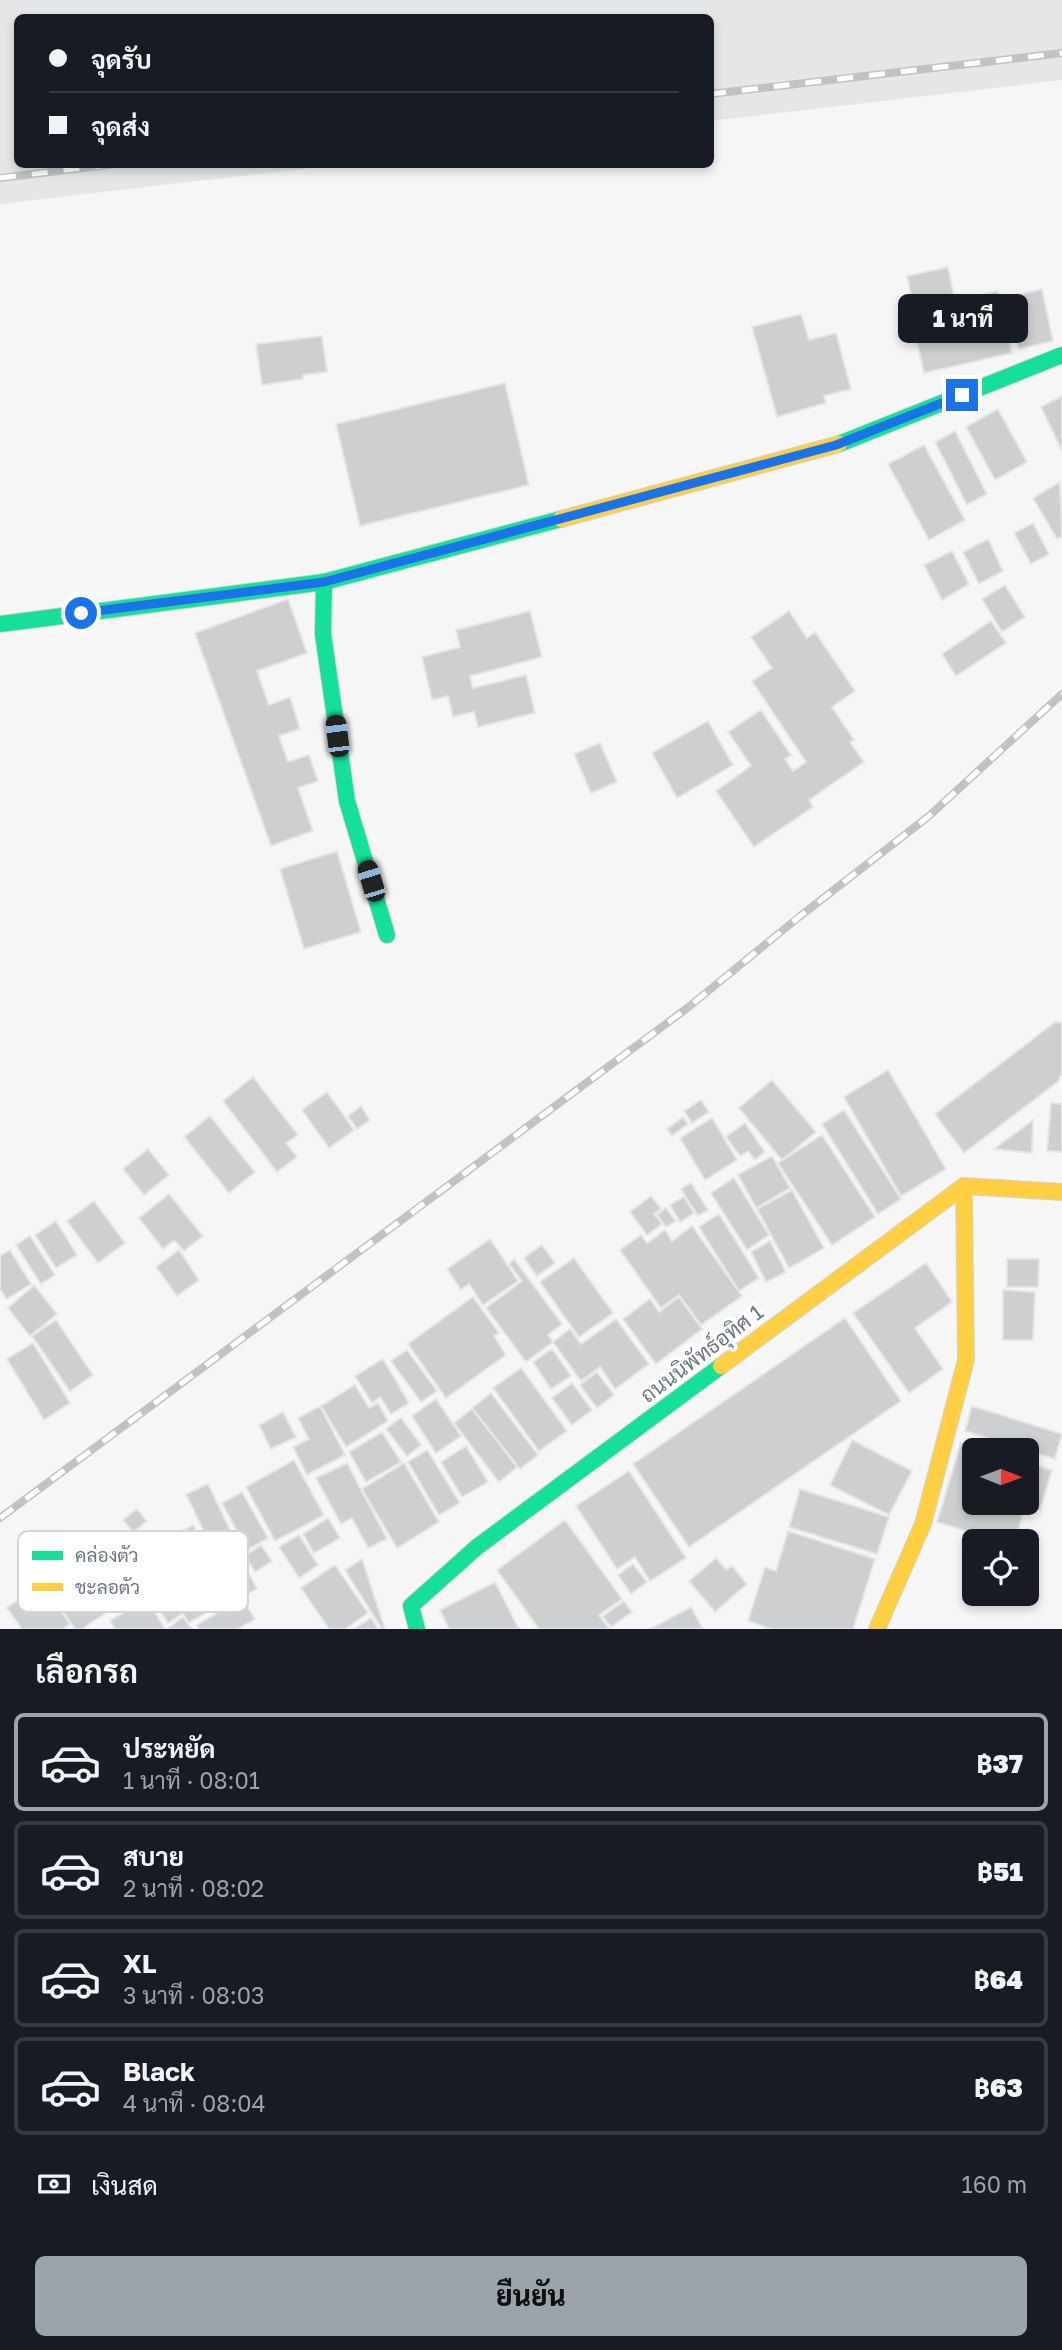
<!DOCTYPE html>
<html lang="th">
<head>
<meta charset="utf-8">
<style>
  :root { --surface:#171b24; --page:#242831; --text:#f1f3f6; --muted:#9ea1a6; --line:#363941; --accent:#9ba3ab }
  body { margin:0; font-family:"Golos Text",Sarabun,sans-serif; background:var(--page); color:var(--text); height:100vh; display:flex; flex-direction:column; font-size:26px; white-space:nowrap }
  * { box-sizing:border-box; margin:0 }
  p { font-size:23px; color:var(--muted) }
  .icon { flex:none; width:38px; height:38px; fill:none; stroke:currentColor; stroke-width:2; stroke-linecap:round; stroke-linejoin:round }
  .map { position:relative; height:1629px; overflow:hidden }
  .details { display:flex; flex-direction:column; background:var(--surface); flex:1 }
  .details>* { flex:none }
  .hud { position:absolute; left:14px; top:14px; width:700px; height:154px; border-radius:10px; box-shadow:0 4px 10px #0003; display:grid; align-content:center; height:154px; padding:0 35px; background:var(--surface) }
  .needle { width:46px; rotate:91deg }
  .tools { position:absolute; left:962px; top:1438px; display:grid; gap:14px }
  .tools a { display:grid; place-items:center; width:77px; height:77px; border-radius:10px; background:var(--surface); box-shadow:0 4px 10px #0003; font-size:35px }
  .end { position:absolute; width:32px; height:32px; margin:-16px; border:9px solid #1a73e8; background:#fff; box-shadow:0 0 0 4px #fff }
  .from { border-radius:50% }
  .bubble { position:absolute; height:49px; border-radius:10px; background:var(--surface); box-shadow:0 4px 10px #0003; font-size:23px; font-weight:800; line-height:49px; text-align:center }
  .car { position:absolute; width:21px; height:42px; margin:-21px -10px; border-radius:9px; box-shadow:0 0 5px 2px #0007; background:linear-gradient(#222 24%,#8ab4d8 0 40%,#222 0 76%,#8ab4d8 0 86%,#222 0) }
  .hud b { display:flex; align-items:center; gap:24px; height:66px; font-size:26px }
  .hud b+b { border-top:2px solid var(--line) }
  .hud i { width:18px; height:18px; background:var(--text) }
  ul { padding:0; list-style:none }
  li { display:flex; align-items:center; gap:21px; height:98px; margin:0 14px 10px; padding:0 21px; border:4px solid var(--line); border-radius:10px }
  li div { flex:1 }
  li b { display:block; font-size:26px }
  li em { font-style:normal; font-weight:800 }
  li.on { border-color:var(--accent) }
  li>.icon { width:63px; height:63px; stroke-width:1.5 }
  h2 { padding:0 35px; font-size:32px; line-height:84px }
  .pay { display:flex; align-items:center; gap:18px; height:77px; padding:0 35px; font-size:26px }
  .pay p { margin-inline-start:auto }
  .cta { display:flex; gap:14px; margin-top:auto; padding:14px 35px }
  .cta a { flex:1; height:80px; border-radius:10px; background:var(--accent); color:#111; font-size:28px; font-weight:800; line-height:80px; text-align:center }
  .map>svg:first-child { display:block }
  .built { fill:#e5e6e7 }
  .building { fill:#cecfd0; stroke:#e6e6e6; stroke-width:2 }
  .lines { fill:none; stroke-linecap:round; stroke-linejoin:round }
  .fast-casing { stroke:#d3d4d4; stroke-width:18 }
  .slow-casing { stroke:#d3d4d4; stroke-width:18 }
  .fast { stroke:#16e098; stroke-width:16 }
  .slow { stroke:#ffcf43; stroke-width:16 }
  .rail-casing { stroke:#c1c2c3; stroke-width:8 }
  .rail { stroke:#fff; stroke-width:5; stroke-dasharray:16; stroke-linecap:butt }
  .route { stroke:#1a73e8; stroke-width:9 }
  .labels { text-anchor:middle; stroke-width:7; stroke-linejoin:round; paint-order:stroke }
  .street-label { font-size:21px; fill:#6a7682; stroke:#fff }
  .key { fill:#fff; stroke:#d2d6da; stroke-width:2 }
  .key-label { font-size:19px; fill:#6a7682 }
</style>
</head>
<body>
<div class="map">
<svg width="1062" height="1629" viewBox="0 0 1062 1629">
  <rect width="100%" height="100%" fill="#f6f6f6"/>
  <!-- built -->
  <polygon class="built" points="0,0 1062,0 1062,80 711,121 710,18 18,18 18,164 337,165 0,204"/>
  <!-- building -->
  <g class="building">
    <polygon points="948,267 955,301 998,291 1012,353 924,373 910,311 914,310 907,276"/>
    <polygon points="1042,289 1053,341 1019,349 1008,297"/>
    <polygon points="801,314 809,340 836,333 851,389 824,396 826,403 777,417 752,327"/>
    <polygon points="322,336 327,372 303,375 303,379 262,385 256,344"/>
    <polygon points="505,383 529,485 360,526 336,424"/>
    <polygon points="1062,396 1062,451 1041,407"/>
    <polygon points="998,409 1027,462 995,480 966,427"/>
    <polygon points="955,431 987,494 967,505 935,442"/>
    <polygon points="924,445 965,520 929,540 888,464"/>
    <polygon points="1060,482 1062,537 1057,539 1033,498"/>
    <polygon points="1033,523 1049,554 1031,564 1014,533"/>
    <polygon points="988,539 1003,571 979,584 963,552"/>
    <polygon points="952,551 969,584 942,600 924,565"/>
    <polygon points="1005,585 1025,617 1002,632 982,599"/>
    <polygon points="288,599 307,653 257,671 269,705 290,697 300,729 279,736 288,762 309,755 318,781 298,788 313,831 271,846 195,633"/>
    <polygon points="530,611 542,657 470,676 473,688 526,675 535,713 478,727 474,712 453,717 448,696 432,700 422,657 460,647 456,630"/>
    <polygon points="789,611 807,638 815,632 855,691 832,707 854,740 850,742 864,762 809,800 813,807 754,847 716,791 751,766 728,732 761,710 791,755 785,759 793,771 806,762 752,681 772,668 751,637"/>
    <polygon points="991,621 1006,643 956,676 942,654"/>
    <polygon points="708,721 733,765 677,798 652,753"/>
    <polygon points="600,743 617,782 591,793 574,754"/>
    <polygon points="337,851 361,932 304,949 280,869"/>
    <polygon points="1055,1022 1062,1023 1062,1072 1059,1081 964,1153 935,1114"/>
    <polygon points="888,1070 946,1169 901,1196 844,1097"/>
    <polygon points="253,1077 298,1135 286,1143 297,1157 277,1172 223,1101"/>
    <polygon points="772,1080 816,1132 782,1160 739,1108"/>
    <polygon points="327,1092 354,1130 329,1148 302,1110"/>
    <polygon points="701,1100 709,1112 692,1123 684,1111"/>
    <polygon points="1051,1103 1062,1104 1062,1152 1047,1151"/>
    <polygon points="361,1106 370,1120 357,1129 348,1116"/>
    <polygon points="844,1110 901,1199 878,1214 822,1124"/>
    <polygon points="210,1116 255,1172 229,1193 184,1137"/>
    <polygon points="683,1117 688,1124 672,1136 667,1129"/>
    <polygon points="712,1118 737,1160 705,1180 680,1138"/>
    <polygon points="1033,1120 1032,1153 994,1149"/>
    <polygon points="745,1123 765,1152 755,1160 748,1151 740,1156 726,1137"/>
    <polygon points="822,1135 875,1217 832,1245 778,1163"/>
    <polygon points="148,1149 169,1175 144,1195 123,1169"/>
    <polygon points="772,1156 790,1188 756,1208 738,1175"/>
    <polygon points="734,1178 769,1235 747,1250 711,1193"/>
    <polygon points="691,1183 708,1210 698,1216 681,1189"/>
    <polygon points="792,1190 824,1248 789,1268 757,1209"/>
    <polygon points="169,1194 203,1236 184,1251 174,1240 163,1249 139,1218"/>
    <polygon points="651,1196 661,1209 654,1214 662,1224 647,1235 630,1212"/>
    <polygon points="684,1197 694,1213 680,1222 670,1205"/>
    <polygon points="94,1201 125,1243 98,1263 67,1221"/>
    <polygon points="666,1208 676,1221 666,1227 657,1215"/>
    <polygon points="719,1214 759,1278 739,1291 699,1227"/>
    <polygon points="56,1221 77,1255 56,1268 35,1235"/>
    <polygon points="692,1226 742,1296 701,1325 679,1295 661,1308 620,1250 641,1235 647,1243 665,1230 672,1241"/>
    <polygon points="30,1236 55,1275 41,1284 16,1245"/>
    <polygon points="490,1239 518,1281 483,1305 469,1284 461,1290 447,1269"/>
    <polygon points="770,1241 786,1272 766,1282 751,1252"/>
    <polygon points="542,1245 555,1263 537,1276 524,1258"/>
    <polygon points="10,1250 31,1284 7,1299 0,1289 0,1256"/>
    <polygon points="179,1250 199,1280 177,1296 156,1267"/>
    <polygon points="574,1258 613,1313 579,1337 540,1282"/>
    <polygon points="514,1259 562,1324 548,1335 553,1342 526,1362 486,1308 522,1281 509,1264"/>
    <polygon points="1007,1259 1039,1259 1038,1287 1007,1287"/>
    <polygon points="926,1263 952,1302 915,1328 943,1369 909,1393 853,1313"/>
    <polygon points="34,1285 57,1314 30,1336 8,1308"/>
    <polygon points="1003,1290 1035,1292 1033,1340 1003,1340"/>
    <polygon points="473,1297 499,1333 494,1336 506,1355 446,1398 408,1344"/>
    <polygon points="679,1297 702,1329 656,1364 623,1319 650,1299 659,1312"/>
    <polygon points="845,1318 901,1401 689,1547 633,1464"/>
    <polygon points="616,1319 649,1364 615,1389 600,1367 581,1381 553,1342 570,1329 581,1344"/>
    <polygon points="56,1320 93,1375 70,1391 32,1336"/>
    <polygon points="33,1343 70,1403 44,1420 7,1359"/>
    <polygon points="552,1349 571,1376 551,1389 533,1362"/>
    <polygon points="407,1350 437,1391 421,1402 391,1361"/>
    <polygon points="383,1359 409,1403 391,1414 380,1397 372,1403 355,1376"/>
    <polygon points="521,1368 567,1431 539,1451 493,1388"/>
    <polygon points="597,1372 614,1395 597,1408 580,1385"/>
    <polygon points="572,1383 592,1410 572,1425 552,1398"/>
    <polygon points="355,1385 369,1408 378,1403 388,1421 346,1447 321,1406"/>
    <polygon points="491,1393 538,1455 520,1469 472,1408"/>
    <polygon points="436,1399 461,1436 436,1453 412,1416"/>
    <polygon points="320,1406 345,1455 307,1475 293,1447 309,1439 298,1418"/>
    <polygon points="972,1406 1062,1434 1055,1459 965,1431"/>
    <polygon points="472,1409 517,1467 499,1482 454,1423"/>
    <polygon points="283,1412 296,1437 271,1449 259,1425"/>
    <polygon points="401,1418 421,1445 407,1456 386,1429"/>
    <polygon points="382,1432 401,1462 366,1482 349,1452"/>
    <polygon points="852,1440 912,1471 889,1515 830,1485"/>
    <polygon points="961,1443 988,1451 975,1451 975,1503 1027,1503 1027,1462 1052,1470 1040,1510 1025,1506 1015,1542 1002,1542 937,1522"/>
    <polygon points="466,1446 488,1482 462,1497 441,1462"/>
    <polygon points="427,1450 460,1503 439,1515 408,1462"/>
    <polygon points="294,1460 324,1515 275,1541 246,1487"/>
    <polygon points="347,1463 387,1539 368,1548 352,1518 341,1524 316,1478"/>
    <polygon points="404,1463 439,1522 397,1548 362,1489"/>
    <polygon points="629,1471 686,1558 650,1581 635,1557 617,1569 576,1506"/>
    <polygon points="208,1484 245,1561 223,1572 186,1494"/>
    <polygon points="800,1489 889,1517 877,1554 789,1527"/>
    <polygon points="242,1492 268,1538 247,1550 222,1503"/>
    <polygon points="137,1509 147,1521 133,1532 123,1520"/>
    <polygon points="328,1518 340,1538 314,1553 303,1534"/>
    <polygon points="565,1520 622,1599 599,1615 609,1629 539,1629 497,1570"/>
    <polygon points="193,1525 211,1561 171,1582 153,1546"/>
    <polygon points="788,1531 875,1559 853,1629 771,1629 748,1621 765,1567 776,1571"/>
    <polygon points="299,1535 318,1565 299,1578 279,1547"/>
    <polygon points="261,1545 272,1561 255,1572 245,1556"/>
    <polygon points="87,1550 121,1603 82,1629 75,1629 43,1579"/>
    <polygon points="716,1558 726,1570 732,1566 747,1584 715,1612 689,1581"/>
    <polygon points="362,1559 385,1629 382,1629 345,1570"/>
    <polygon points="633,1564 647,1582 631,1594 618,1575"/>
    <polygon points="335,1565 368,1613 345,1629 329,1629 301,1588"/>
    <polygon points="246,1568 257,1589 215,1610 205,1590"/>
    <polygon points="168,1581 181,1601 175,1604 182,1614 168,1623 149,1593"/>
    <polygon points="495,1582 519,1629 449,1629 440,1610"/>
    <polygon points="41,1583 70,1624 63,1629 22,1629 7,1608"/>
    <polygon points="201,1591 211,1610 188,1623 178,1604"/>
    <polygon points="146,1598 165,1629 115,1629 110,1621"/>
    <polygon points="242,1598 255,1619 238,1629 199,1629 197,1625"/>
    <polygon points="624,1601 632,1612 611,1627 603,1616"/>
    <polygon points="691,1607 703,1629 650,1629"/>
    <polygon points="183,1617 192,1629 168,1629 168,1628"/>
    <polygon points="371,1618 378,1629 354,1629"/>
  </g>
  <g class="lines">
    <defs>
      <g id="fast">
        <polyline points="839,444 1062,355"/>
        <polyline points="324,582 323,634 347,801 387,935"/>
        <polyline points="0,624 324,582 561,519"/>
        <polyline points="417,1629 411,1606 477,1547 721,1366"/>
      </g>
      <g id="slow">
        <polyline points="561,519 839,444"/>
        <polyline points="721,1366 964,1186 1062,1192"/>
        <polyline points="877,1629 923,1524 966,1360 964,1186"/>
      </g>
    </defs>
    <!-- fast casing -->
    <use href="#fast" class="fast-casing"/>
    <!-- slow casing -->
    <use href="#slow" class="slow-casing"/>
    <!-- fast -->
    <use href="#fast" class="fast"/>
    <!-- slow -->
    <use href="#slow" class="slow"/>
    <defs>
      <g id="rail">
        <polyline points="710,94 1062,53"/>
        <polyline points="0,178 115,164"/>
        <polyline points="0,1518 686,1009 799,917 929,816 1062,694"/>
      </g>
    </defs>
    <!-- rail casing -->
    <use href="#rail" class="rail-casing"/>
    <!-- rail -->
    <use href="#rail" class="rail"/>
  </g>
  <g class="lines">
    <!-- route -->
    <polyline class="route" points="81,613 324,582 836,445 962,395"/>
  </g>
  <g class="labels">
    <!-- street labels -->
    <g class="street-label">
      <text transform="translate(702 1354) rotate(-37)" y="7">ถนนนิพัทธ์อุทิศ 1</text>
    </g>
  </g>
  <!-- legend -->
  <rect x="18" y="1531" width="230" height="81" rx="10" class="key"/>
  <rect x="32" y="1551" width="31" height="9" fill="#16e098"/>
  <rect x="32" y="1583" width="31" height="8" fill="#ffcf43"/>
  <g class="key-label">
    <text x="75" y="1562">คล่องตัว</text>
    <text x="75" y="1594">ชะลอตัว</text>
  </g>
</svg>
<div class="tools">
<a><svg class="needle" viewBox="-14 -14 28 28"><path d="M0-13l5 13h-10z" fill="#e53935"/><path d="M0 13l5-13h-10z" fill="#9ea1a6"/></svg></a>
<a><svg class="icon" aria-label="locate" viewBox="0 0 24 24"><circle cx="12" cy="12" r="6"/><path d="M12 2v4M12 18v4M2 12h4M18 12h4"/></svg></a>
</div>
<i class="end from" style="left:81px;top:613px"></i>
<i class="end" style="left:962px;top:395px"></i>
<div class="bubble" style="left:898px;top:294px;width:130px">1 นาที</div>
<i class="car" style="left:337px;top:736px;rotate:353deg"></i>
<i class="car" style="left:371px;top:881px;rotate:343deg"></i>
<div class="hud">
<b><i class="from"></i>จุดรับ</b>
<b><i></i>จุดส่ง</b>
</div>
</div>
<section class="details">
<h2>เลือกรถ</h2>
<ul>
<li class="on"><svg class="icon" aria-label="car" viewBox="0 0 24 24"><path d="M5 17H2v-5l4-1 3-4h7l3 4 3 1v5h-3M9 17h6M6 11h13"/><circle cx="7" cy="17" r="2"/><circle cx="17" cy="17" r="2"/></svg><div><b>ประหยัด</b><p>1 นาที · 08:01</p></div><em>฿37</em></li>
<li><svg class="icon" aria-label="car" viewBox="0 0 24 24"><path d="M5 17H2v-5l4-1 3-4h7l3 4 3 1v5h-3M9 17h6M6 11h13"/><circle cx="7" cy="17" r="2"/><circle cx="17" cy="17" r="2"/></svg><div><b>สบาย</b><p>2 นาที · 08:02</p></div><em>฿51</em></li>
<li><svg class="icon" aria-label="car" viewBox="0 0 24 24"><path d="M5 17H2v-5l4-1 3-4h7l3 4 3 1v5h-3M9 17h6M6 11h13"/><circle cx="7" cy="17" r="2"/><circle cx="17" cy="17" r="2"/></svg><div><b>XL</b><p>3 นาที · 08:03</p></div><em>฿64</em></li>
<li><svg class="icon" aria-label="car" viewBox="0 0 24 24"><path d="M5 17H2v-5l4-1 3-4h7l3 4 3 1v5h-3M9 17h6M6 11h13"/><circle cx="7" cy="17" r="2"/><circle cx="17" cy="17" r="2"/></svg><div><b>Black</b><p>4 นาที · 08:04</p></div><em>฿63</em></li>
</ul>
<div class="pay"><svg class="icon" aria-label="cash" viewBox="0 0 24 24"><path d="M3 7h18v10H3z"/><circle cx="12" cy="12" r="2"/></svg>เงินสด<p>160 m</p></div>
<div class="cta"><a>ยืนยัน</a></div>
</section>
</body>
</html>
